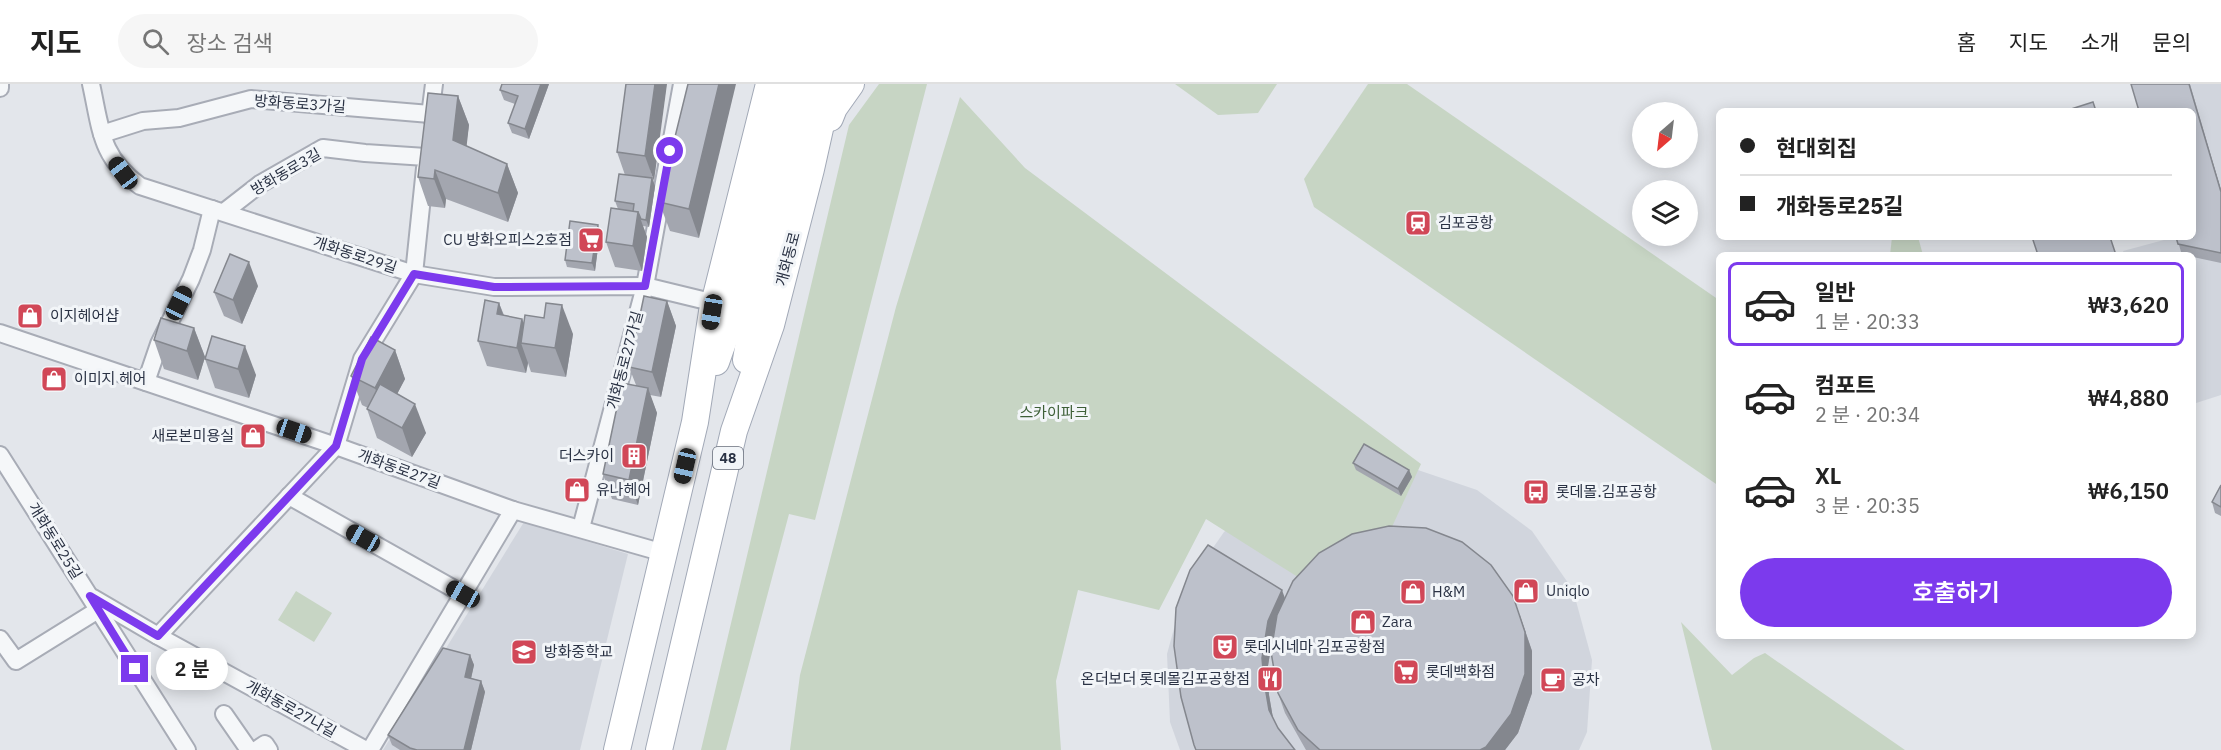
<!DOCTYPE html>
<html lang="ko">
<head>
<meta charset="utf-8">
<style>
  :root { --surface:#fff; --page:#f6f6f6; --text:#222; --muted:#767676; --line:#e0e0e0; --accent:#7c3aed }
  body { margin:0; font-family:"IBM Plex Sans","Noto Sans KR",sans-serif; background:var(--page); color:var(--text); height:100vh; display:flex; flex-direction:column; font-size:22px; white-space:nowrap }
  * { box-sizing:border-box; margin:0 }
  p { font-size:20px; color:var(--muted) }
  .icon { flex:none; width:33px; height:33px; fill:none; stroke:currentColor; stroke-width:2; stroke-linecap:round; stroke-linejoin:round }
  .map { position:relative; flex:1; overflow:hidden }
  .sheet { position:absolute; left:1716px; top:168px; width:480px; height:387px; display:flex; flex-direction:column; background:var(--surface); border-radius:9px; box-shadow:0 3px 15px #0003 }
  .sheet>* { flex:none }
  .hud { position:absolute; left:1716px; top:24px; width:480px; height:132px; border-radius:9px; box-shadow:0 3px 15px #0003; display:grid; align-content:center; height:132px; padding:0 24px; background:var(--surface) }
  .needle { width:39px; rotate:208deg }
  .buttons { position:absolute; left:1632px; top:18px; display:grid; gap:12px }
  .buttons a { display:grid; place-items:center; width:66px; height:66px; border-radius:50%; background:var(--surface); box-shadow:0 3px 15px #0003; font-size:30px }
  .end { position:absolute; width:27px; height:27px; margin:-14px; border:8px solid #7c3aed; background:#fff; box-shadow:0 0 0 3px #fff }
  .from { border-radius:50% }
  .bubble { position:absolute; height:42px; border-radius:21px; background:var(--surface); box-shadow:0 3px 15px #0003; font-size:20px; font-weight:600; line-height:42px; text-align:center }
  .car { position:absolute; width:18px; height:36px; margin:-18px -9px; border-radius:8px; box-shadow:0 0 4px 2px #0007; background:linear-gradient(#222 24%,#8ab4d8 0 40%,#222 0 76%,#8ab4d8 0 86%,#222 0) }
  .hud b { display:flex; align-items:center; gap:21px; height:57px; font-size:22px }
  .hud b+b { border-top:2px solid var(--line) }
  .hud i { width:15px; height:15px; background:var(--text) }
  ul { padding:10px 0 0; list-style:none }
  li { display:flex; align-items:center; gap:18px; height:84px; margin:0 12px 9px; padding:0 12px; border:3px solid transparent; border-radius:9px }
  li div { flex:1 }
  li b { display:block; font-size:22px }
  li em { font-style:normal; font-weight:600 }
  li.current { border-color:var(--accent) }
  li>.icon { width:54px; height:54px; stroke-width:1.5 }
  .primary-button { display:flex; gap:12px; margin-top:auto; padding:12px 24px }
  .primary-button a { flex:1; height:69px; border-radius:36px; background:var(--accent); color:#fff; font-size:24px; font-weight:600; line-height:69px; text-align:center }
  header { display:flex; align-items:center; gap:36px; box-sizing:border-box; height:84px; padding:0 30px; background:var(--surface); border-bottom:2px solid var(--line) }
  header strong { font-size:28px }
  nav { display:flex; gap:33px; margin-inline-start:auto; font-size:21px }
  .search { width:420px; height:54px; background:var(--page); display:flex; align-items:center; gap:15px; box-sizing:border-box; padding:0 21px; border-radius:33px; color:var(--muted); font-size:22px }
  .map>svg:first-child { display:block }
  .built { fill:#d1d5dd }
  .green { fill:#c7d5c4 }
  .lines { fill:none; stroke-linecap:round; stroke-linejoin:round }
  .minor-casing { stroke:#a8acb6; stroke-width:20 }
  .primary-casing { stroke:#a2a9b7; stroke-width:28 }
  .minor { stroke:#f5f7f9; stroke-width:16 }
  .primary { stroke:#fff; stroke-width:26 }
  .wall { fill:#a3a6af }
  .shaded-wall { fill:#84878e }
  .building { fill:#bdc1cb; stroke:#84878e; stroke-width:1.5 }
  .route { stroke:#7c3aed; stroke-width:8 }
  .labels { text-anchor:middle; stroke-width:6; stroke-linejoin:round; paint-order:stroke }
  .shield { fill:#f2f5f8; stroke:#666c7a; stroke-width:1.5 }
  .shield-label { font-size:14px; font-weight:bold; fill:#2a3244 }
  .street-label { font-size:15px; fill:#2a3244; stroke:#f2f5f8 }
  .poi-label { font-size:15px; fill:#2a3244; stroke:#f2f5f8; text-anchor:start }
  .park-label { font-size:15px; fill:#3d5f37; stroke:#f2f5f8 }
</style>
</head>
<body>
<header>
<strong>지도</strong>
<div class="search"><svg class="icon" aria-label="search" viewBox="0 0 24 24"><circle cx="10" cy="10" r="6"/><path d="M15 15l6 6"/></svg>장소 검색</div>
<nav><a>홈</a><a>지도</a><a>소개</a><a>문의</a></nav>
</header>
<div class="map">
<svg width="2221" height="666" viewBox="0 0 2221 666">
  <rect width="100%" height="100%" fill="#e3e6eb"/>
  <!-- built -->
  <g class="built">
    <polygon points="2131,0 2221,0 2221,311 2193,320 2193,171 2125,171 2123,167 2175,153 2193,153 2193,27"/>
    <polygon points="1412,384 1477,406 1532,447 1573,506 1592,576 1587,648 1579,666 1180,666 1170,638 1167,570 1185,504 1224,448 1278,406"/>
    <polygon points="524,438 628,470 580,666 383,666"/>
  </g>
  <!-- green -->
  <g class="green">
    <polygon points="879,0 927,0 815,436 789,430 726,666 701,666 849,41"/>
    <polygon points="1175,0 1277,0 1258,29 1218,31"/>
    <polygon points="1368,0 1407,0 1719,216 1719,402 1314,123 1304,95"/>
    <polygon points="960,13 1025,84 1421,380 1385,458 1309,500 1206,435 1159,526 1078,506 1056,597 1061,666 790,666 800,591 896,223"/>
    <polygon points="1892,153 1918,153 1923,171 1890,171"/>
    <polygon points="296,507 332,529 314,558 278,536"/>
    <polygon points="1681,538 1732,591 1754,574 1765,569 1905,666 1712,666"/>
  </g>
  <g class="lines">
    <defs>
      <g id="minor">
        <path d="M91,0c10,45 9,73 49,102l274,88 80,13 151,-1 70,17"/>
        <polyline points="0,4 0,0"/>
        <polyline points="430,32 434,0"/>
        <polyline points="102,50 143,37 179,34 251,15 430,30"/>
        <polyline points="224,128 260,100 323,64 365,69 426,73"/>
        <polyline points="0,249 336,362 513,426 664,469"/>
        <polyline points="146,298 159,260 191,195 202,166 212,125"/>
        <polyline points="0,371 187,666"/>
        <polyline points="289,412 463,510"/>
        <polyline points="581,444 645,202 682,0"/>
        <polyline points="93,514 158,552 366,666"/>
        <polyline points="158,552 336,362 362,275 414,190 425,84"/>
        <polyline points="0,555 16,577 98,526"/>
        <polyline points="224,630 249,666"/>
        <polyline points="256,666 265,660 269,666"/>
        <polyline points="370,666 513,426"/>
      </g>
      <g id="primary">
        <polyline points="830,34 834,24 851,0"/>
        <polyline points="746,276 753,234 809,0"/>
        <polyline points="716,278 731,236 790,0"/>
        <polyline points="617,666 695,338 712,228 769,0"/>
        <polyline points="659,666 734,347 771,241 811,85 830,0"/>
      </g>
    </defs>
    <!-- minor casing -->
    <use href="#minor" class="minor-casing"/>
    <!-- primary casing -->
    <use href="#primary" class="primary-casing"/>
    <!-- minor -->
    <use href="#minor" class="minor"/>
    <!-- primary -->
    <use href="#primary" class="primary"/>
  </g>
  <!-- wall -->
  <g class="wall">
    <polygon points="502,0 549,0 529,55 512,49 508,39 515,20 504,16 500,6"/>
    <polygon points="626,0 655,102 649,143 643,142 647,153 642,187 615,183 606,158 633,127 618,125 615,117 625,91 617,68"/>
    <polygon points="688,0 699,154 670,147 659,118"/>
    <polygon points="2131,0 2190,0 2221,106 2221,179 2193,173 2193,171 2182,171"/>
    <polygon points="458,12 469,41 466,62 507,80 518,109 508,138 446,115 445,124 428,122 418,93"/>
    <polygon points="600,148 595,187 567,183 565,176"/>
    <polygon points="258,202 242,240 224,232 214,208"/>
    <polygon points="667,217 676,242 661,313 650,311 657,329 638,421 612,415 603,390 636,301 629,283"/>
    <polygon points="499,219 504,231 522,235 524,239 573,250 566,293 531,288 528,279 526,289 487,282 478,257"/>
    <polygon points="194,244 205,273 198,296 164,285 154,256"/>
    <polygon points="212,252 256,291 249,314 215,304 205,275"/>
    <polygon points="395,266 405,295 397,310 426,349 412,373 377,354 367,325 368,324 362,321 351,292"/>
    <polygon points="1353,379 1409,386 1412,393 1401,412 1356,386"/>
    <polygon points="2221,401 2221,432 2215,429 2212,418"/>
    <polygon points="1285,515 1520,531 1532,567 1532,609 1518,649 1505,666 1306,666 1285,629 1278,609 1275,546 1273,551 1267,588 1269,611 1273,634 1278,644 1295,666 1196,666 1194,661"/>
    <polygon points="470,571 474,581 471,594 481,597 485,608 471,666 400,666 392,661 388,651"/>
  </g>
  <!-- shaded-wall -->
  <g class="shaded-wall">
    <polygon points="541,0 549,0 529,55 525,45"/>
    <polygon points="655,0 667,0 654,97 645,72"/>
    <polygon points="719,0 736,0 699,154 689,125"/>
    <polygon points="2189,0 2221,106 2221,108"/>
    <polygon points="458,12 469,41 464,85 453,56"/>
    <polygon points="507,80 518,109 508,138 498,109"/>
    <polygon points="435,86 446,115 445,124 434,95"/>
    <polygon points="652,94 655,102 649,143 646,136"/>
    <polygon points="638,128 647,153 642,187 633,162"/>
    <polygon points="598,141 600,148 595,187 592,179"/>
    <polygon points="249,178 258,202 242,240 233,216"/>
    <polygon points="667,217 676,242 661,313 652,288"/>
    <polygon points="499,219 508,244 497,230"/>
    <polygon points="562,221 573,250 566,293 555,264"/>
    <polygon points="522,235 531,260 521,259 528,279 526,289 517,264"/>
    <polygon points="194,244 205,273 198,296 187,267"/>
    <polygon points="245,262 256,291 249,314 238,285"/>
    <polygon points="395,266 405,295 385,333 375,304"/>
    <polygon points="648,304 657,329 638,421 629,396"/>
    <polygon points="415,320 426,349 412,373 402,344"/>
    <polygon points="1409,386 1412,393 1401,412 1398,405"/>
    <polygon points="1282,506 1287,520 1273,551 1267,588 1269,611 1274,640 1269,626 1264,597 1262,574 1268,537"/>
    <polygon points="1513,512 1532,567 1532,609 1518,649 1505,666 1480,666"/>
    <polygon points="470,571 474,581 469,604 465,593"/>
    <polygon points="481,597 485,608 471,666 464,666"/>
  </g>
  <!-- building -->
  <g class="building">
    <polygon points="502,0 541,0 525,45 508,39 518,12 500,6"/>
    <polygon points="626,0 655,0 645,72 617,68"/>
    <polygon points="688,0 719,0 689,125 659,118"/>
    <polygon points="2131,0 2189,0 2221,108 2221,169 2178,160 2176,153 2193,153 2193,27 2139,27"/>
    <polygon points="428,9 458,12 453,56 507,80 498,109 435,86 434,95 418,93"/>
    <polygon points="2093,18 2096,27 2065,27"/>
    <polygon points="619,90 652,94 646,136 641,135 638,128 633,128 634,120 615,117"/>
    <polygon points="611,124 638,128 633,162 606,158"/>
    <polygon points="570,137 598,141 592,179 565,176"/>
    <polygon points="2032,153 2110,153 2116,171 2038,171"/>
    <polygon points="230,170 249,178 233,216 214,208"/>
    <polygon points="644,212 667,217 652,288 629,283"/>
    <polygon points="485,216 499,219 497,230 522,235 517,264 478,257"/>
    <polygon points="546,219 562,221 555,264 521,259 525,231 544,234"/>
    <polygon points="161,234 194,244 187,267 154,256"/>
    <polygon points="212,252 245,262 238,285 205,275"/>
    <polygon points="371,253 395,266 375,304 351,292"/>
    <polygon points="622,299 648,304 629,396 603,390"/>
    <polygon points="380,300 415,320 402,344 367,325"/>
    <polygon points="1364,360 1409,386 1398,405 1353,379"/>
    <polygon points="2221,401 2221,423 2212,418"/>
    <polygon points="1389,442 1426,444 1462,458 1491,481 1513,512 1525,548 1525,590 1511,630 1486,663 1480,666 1320,666 1298,646 1278,609 1271,568 1277,531 1293,497 1319,469 1352,450"/>
    <polygon points="1208,461 1282,506 1268,537 1262,574 1264,597 1269,626 1278,644 1295,666 1196,666 1194,661 1181,613 1174,562 1176,524 1190,486"/>
    <polygon points="443,564 470,571 465,593 481,597 464,666 417,666 410,664 388,651"/>
  </g>
  <g class="lines">
    <!-- route -->
    <polyline class="route" points="135,585 90,512 158,552 336,362 362,275 414,190 494,203 645,202 670,67"/>
  </g>
  <!-- icons -->
  <defs>
    <symbol id="station-square" viewBox="-11 -11 22 22"><rect x="-9" y="-9" width="18" height="18" rx="4" fill="#d14757" stroke="#f2f5f8"/><path d="M-3-6H3Q5-6 5-4V2Q5 4 3 4L4.5 6H3L1.5 4h-3L-3 6H-4.5L-3 4Q-5 4-5 2V-4Q-5-6-3-6ZM-3.5-4v3h7v-3ZM-3.5 1v1.5H-2V1ZM2 1v1.5H3.5V1Z" fill="#fff"/></symbol>
    <symbol id="supermarket-square" viewBox="-11 -11 22 22"><rect x="-9" y="-9" width="18" height="18" rx="4" fill="#d14757" stroke="#f2f5f8"/><path d="M-6-5.5h2.5l.6 2H6L4.5 2H-2.5L-4.4-4H-6ZM-1.5 3.2a1.3 1.3 0 1 0 .1 0ZM3 3.2a1.3 1.3 0 1 0 .1 0Z" fill="#fff"/></symbol>
    <symbol id="shop-square" viewBox="-11 -11 22 22"><rect x="-9" y="-9" width="18" height="18" rx="4" fill="#d14757" stroke="#f2f5f8"/><path d="M-5-2.5h2.3a2.7 3.5 0 0 1 5.4 0H5L5.5 6h-11ZM-1.5-2.5h3a1.5 2.3 0 0 0-3 0Z" fill="#fff"/></symbol>
    <symbol id="building-square" viewBox="-11 -11 22 22"><rect x="-9" y="-9" width="18" height="18" rx="4" fill="#d14757" stroke="#f2f5f8"/><path d="M-4-6H4V6H1V3H-1V6H-4ZM-2.5-4.3h1.7v1.8h-1.7ZM.8-4.3h1.7v1.8H.8ZM-2.5-1h1.7V.8h-1.7ZM.8-1h1.7V.8H.8Z" fill="#fff"/></symbol>
    <symbol id="bus-square" viewBox="-11 -11 22 22"><rect x="-9" y="-9" width="18" height="18" rx="4" fill="#d14757" stroke="#f2f5f8"/><path d="M-5-6H5V4H4V6H2V4H-2V6H-4V4H-5ZM-3.5-4V0h7V-4ZM-3.5 1.2v1.5H-2V1.2ZM2 1.2v1.5H3.5V1.2Z" fill="#fff"/></symbol>
    <symbol id="theatre-square" viewBox="-11 -11 22 22"><rect x="-9" y="-9" width="18" height="18" rx="4" fill="#d14757" stroke="#f2f5f8"/><path d="M-5-5.5Q0-4 5-5.5V0Q5 5 0 6Q-5 5-5 0ZM-3.3-2.5H-1v1.5H-3.3ZM1-2.5H3.3v1.5H1ZM-2.8 1Q0 5.5 2.8 1Z" fill="#fff"/></symbol>
    <symbol id="school-square" viewBox="-11 -11 22 22"><rect x="-9" y="-9" width="18" height="18" rx="4" fill="#d14757" stroke="#f2f5f8"/><path d="M0-5L7-2L0 1L-7-2ZM-4 1L0 2.5L4 1V4Q0 6-4 4Z" fill="#fff"/></symbol>
    <symbol id="restaurant-square" viewBox="-11 -11 22 22"><rect x="-9" y="-9" width="18" height="18" rx="4" fill="#d14757" stroke="#f2f5f8"/><path d="M-5-6h1v4h1v-4h1v4h1v-4h1v5L-1.5 .5V6h-2V.5L-5-1ZM5-6V6H3V1.5H1.5Q1.5-4 5-6Z" fill="#fff"/></symbol>
    <symbol id="cafe-square" viewBox="-11 -11 22 22"><rect x="-9" y="-9" width="18" height="18" rx="4" fill="#d14757" stroke="#f2f5f8"/><path d="M-5.5-4.5H6V0H3Q3 3.5 0 3.5H-2.5Q-5.5 3.5-5.5 0ZM3-3.2v2h1.7v-2ZM-6 4.5H4V6H-6Z" fill="#fff"/></symbol>
  </defs>
  <g fill-rule="evenodd">
    <use href="#station-square" x="1403" y="124" width="30" height="30"/>
    <use href="#supermarket-square" x="576" y="141" width="30" height="30"/>
    <use href="#shop-square" x="15" y="217" width="30" height="30"/>
    <use href="#shop-square" x="39" y="280" width="30" height="30"/>
    <use href="#shop-square" x="238" y="337" width="30" height="30"/>
    <use href="#building-square" x="619" y="357" width="30" height="30"/>
    <use href="#shop-square" x="562" y="391" width="30" height="30"/>
    <use href="#bus-square" x="1521" y="393" width="30" height="30"/>
    <use href="#shop-square" x="1511" y="492" width="30" height="30"/>
    <use href="#shop-square" x="1398" y="493" width="30" height="30"/>
    <use href="#shop-square" x="1348" y="523" width="30" height="30"/>
    <use href="#theatre-square" x="1210" y="548" width="30" height="30"/>
    <use href="#school-square" x="509" y="553" width="30" height="30"/>
    <use href="#supermarket-square" x="1391" y="573" width="30" height="30"/>
    <use href="#restaurant-square" x="1255" y="580" width="30" height="30"/>
    <use href="#cafe-square" x="1538" y="581" width="30" height="30"/>
  </g>
  <g class="labels">
    <!-- shield labels -->
    <rect class="shield" x="713" y="363" width="30" height="22" rx="4.5"/>
    <g class="shield-label">
      <text x="728" y="379">48</text>
    </g>
    <!-- street labels -->
    <g class="street-label">
      <text transform="translate(300 20) rotate(4)" y="5">방화동로3가길</text>
      <text transform="translate(286 88) rotate(-30)" y="5">방화동로3길</text>
      <text transform="translate(355 171) rotate(18)" y="5">개화동로29길</text>
      <text transform="translate(788 175) rotate(-75)" y="5">개화동로</text>
      <text transform="translate(625 276) rotate(-75)" y="5">개화동로27가길</text>
      <text transform="translate(399 385) rotate(20)" y="5">개화동로27길</text>
      <text transform="translate(55 457) rotate(58)" y="5">개화동로25길</text>
      <text transform="translate(291 625) rotate(29)" y="5">개화동로27나길</text>
    </g>
    <!-- poi labels -->
    <g class="poi-label">
      <text x="1438" y="144">김포공항</text>
      <text x="572" y="161" text-anchor="end">CU 방화오피스2호점</text>
      <text x="50" y="237">이지헤어샵</text>
      <text x="74" y="300">이미지 헤어</text>
      <text x="234" y="357" text-anchor="end">새로본미용실</text>
      <text x="614" y="377" text-anchor="end">더스카이</text>
      <text x="596" y="411">유나헤어</text>
      <text x="1556" y="413">롯데몰.김포공항</text>
      <text x="1546" y="512">Uniqlo</text>
      <text x="1432" y="513">H&amp;M</text>
      <text x="1382" y="543">Zara</text>
      <text x="1244" y="568">롯데시네마 김포공항점</text>
      <text x="544" y="573">방화중학교</text>
      <text x="1426" y="593">롯데백화점</text>
      <text x="1250" y="600" text-anchor="end">온더보더 롯데몰김포공항점</text>
      <text x="1572" y="601">공차</text>
    </g>
    <!-- park labels -->
    <g class="park-label">
      <text x="1054" y="334">스카이파크</text>
    </g>
  </g>
</svg>
<div class="buttons">
<a><svg class="needle" viewBox="-14 -14 28 28"><path d="M0-13l5 13h-10z" fill="#e53935"/><path d="M0 13l5-13h-10z" fill="#767676"/></svg></a>
<a><svg class="icon" aria-label="layers" viewBox="0 0 24 24"><path d="M12 4l9 5-9 5-9-5zM3 14l9 5 9-5"/></svg></a>
</div>
<i class="end from" style="left:670px;top:67px"></i>
<i class="end" style="left:135px;top:585px"></i>
<div class="bubble" style="left:156px;top:564px;width:72px">2 분</div>
<i class="car" style="left:123px;top:89px;rotate:323deg"></i>
<i class="car" style="left:179px;top:219px;rotate:26deg"></i>
<i class="car" style="left:712px;top:228px;rotate:189deg"></i>
<i class="car" style="left:294px;top:347px;rotate:109deg"></i>
<i class="car" style="left:685px;top:382px;rotate:193deg"></i>
<i class="car" style="left:363px;top:454px;rotate:299deg"></i>
<i class="car" style="left:463px;top:510px;rotate:299deg"></i>
<div class="hud">
<b><i class="from"></i>현대회집</b>
<b><i></i>개화동로25길</b>
</div>
<section class="sheet">
<ul>
<li class="current"><svg class="icon" aria-label="car" viewBox="0 0 24 24"><path d="M5 17H2v-5l4-1 3-4h7l3 4 3 1v5h-3M9 17h6M6 11h13"/><circle cx="7" cy="17" r="2"/><circle cx="17" cy="17" r="2"/></svg><div><b>일반</b><p>1 분 · 20:33</p></div><em>₩3,620</em></li>
<li><svg class="icon" aria-label="car" viewBox="0 0 24 24"><path d="M5 17H2v-5l4-1 3-4h7l3 4 3 1v5h-3M9 17h6M6 11h13"/><circle cx="7" cy="17" r="2"/><circle cx="17" cy="17" r="2"/></svg><div><b>컴포트</b><p>2 분 · 20:34</p></div><em>₩4,880</em></li>
<li><svg class="icon" aria-label="car" viewBox="0 0 24 24"><path d="M5 17H2v-5l4-1 3-4h7l3 4 3 1v5h-3M9 17h6M6 11h13"/><circle cx="7" cy="17" r="2"/><circle cx="17" cy="17" r="2"/></svg><div><b>XL</b><p>3 분 · 20:35</p></div><em>₩6,150</em></li>
</ul>
<div class="primary-button"><a>호출하기</a></div>
</section>
</div>
</body>
</html>
